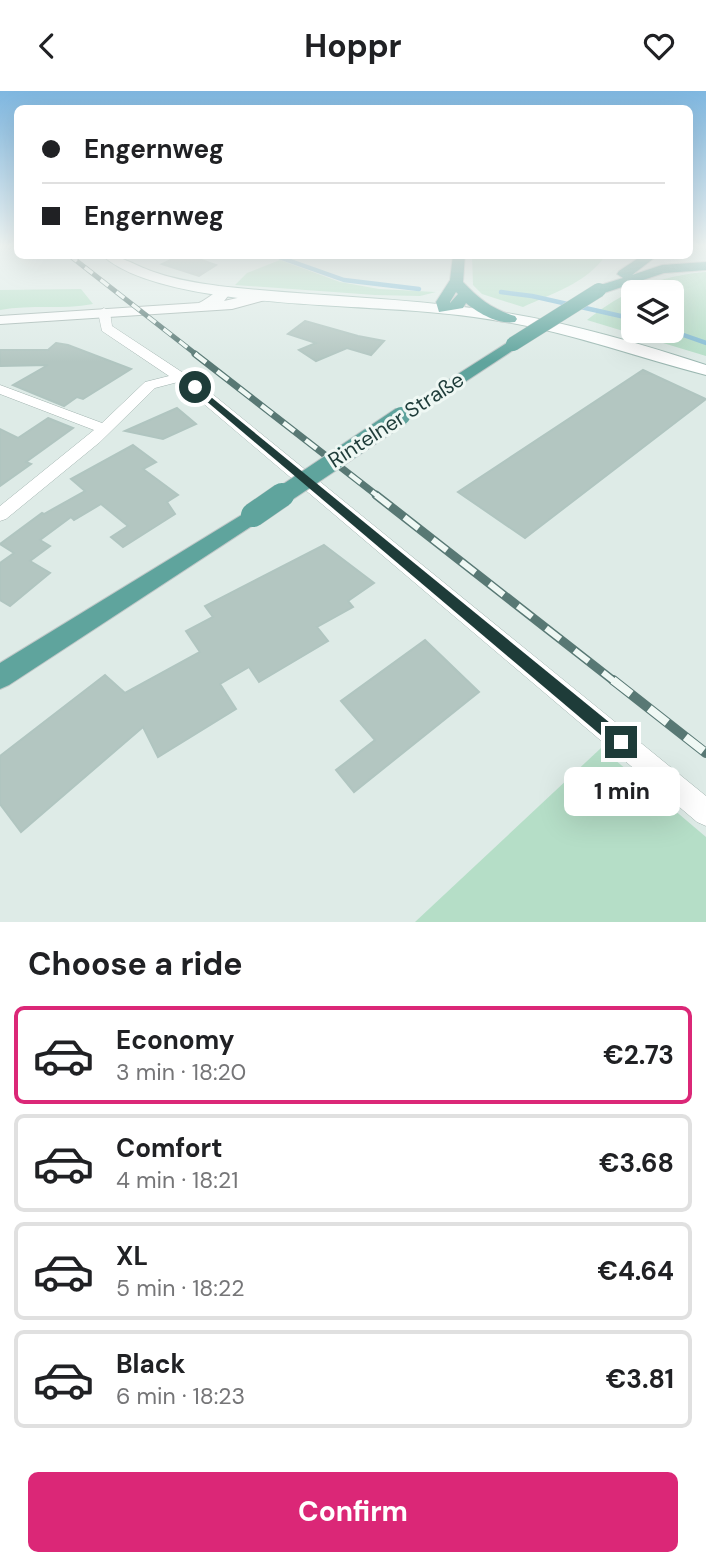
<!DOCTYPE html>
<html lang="en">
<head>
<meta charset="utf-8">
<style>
  :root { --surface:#fff; --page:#f6f6f6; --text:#202124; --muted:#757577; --line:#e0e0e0; --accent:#db2777 }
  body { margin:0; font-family:"DM Sans",sans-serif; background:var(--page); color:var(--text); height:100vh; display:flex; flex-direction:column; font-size:26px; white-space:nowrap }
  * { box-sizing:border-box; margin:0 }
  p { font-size:23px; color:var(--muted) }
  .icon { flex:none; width:38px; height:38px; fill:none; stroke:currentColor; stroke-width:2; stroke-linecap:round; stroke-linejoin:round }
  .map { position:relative; height:831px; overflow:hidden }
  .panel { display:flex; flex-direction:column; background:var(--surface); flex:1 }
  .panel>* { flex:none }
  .guide { position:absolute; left:14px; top:14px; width:679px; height:154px; border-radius:10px; box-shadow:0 7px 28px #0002; display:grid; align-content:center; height:154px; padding:0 28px; background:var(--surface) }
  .controls { position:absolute; left:621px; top:189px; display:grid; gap:14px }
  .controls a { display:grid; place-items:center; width:63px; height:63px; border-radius:10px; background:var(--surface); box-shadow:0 7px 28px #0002; font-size:35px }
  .end { position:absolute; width:32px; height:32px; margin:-16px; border:9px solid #1e3c39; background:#fff; box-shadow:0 0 0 4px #fff }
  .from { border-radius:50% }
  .bubble { position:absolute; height:49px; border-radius:10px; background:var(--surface); box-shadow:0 7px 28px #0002; font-size:23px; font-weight:700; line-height:49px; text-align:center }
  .guide b { display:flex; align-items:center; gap:24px; height:66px; font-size:26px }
  .guide b+b { border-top:2px solid var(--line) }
  .guide i { width:18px; height:18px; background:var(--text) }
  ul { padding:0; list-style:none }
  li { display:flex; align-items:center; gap:21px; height:98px; margin:0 14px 10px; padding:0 14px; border:4px solid var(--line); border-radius:10px }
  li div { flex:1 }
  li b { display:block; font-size:26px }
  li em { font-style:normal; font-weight:700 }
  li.current { border-color:var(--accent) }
  li>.icon { width:63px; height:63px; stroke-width:1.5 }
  h2 { padding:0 28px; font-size:32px; line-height:84px }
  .action { display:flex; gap:14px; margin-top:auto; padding:14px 28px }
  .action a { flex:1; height:80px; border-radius:10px; background:var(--accent); color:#fff; font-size:28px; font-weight:700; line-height:80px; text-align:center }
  header { display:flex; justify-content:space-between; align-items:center; height:91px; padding:0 28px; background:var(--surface); font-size:32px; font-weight:700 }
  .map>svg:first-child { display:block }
  .green { fill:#b5dec7; fill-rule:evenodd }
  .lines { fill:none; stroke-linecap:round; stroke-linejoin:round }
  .stream { stroke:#81bbd5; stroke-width:4.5 }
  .building { fill:#b3c6c1; stroke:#b0c5c0; stroke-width:2 }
  .minor-casing { stroke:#a1b3af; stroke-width:1 }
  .tertiary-casing { stroke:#a1b3af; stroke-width:2 }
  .secondary-casing { stroke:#9cb8b2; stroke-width:2 }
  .primary-casing { stroke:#c0c8c8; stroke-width:2 }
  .minor { fill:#fff; fill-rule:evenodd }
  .tertiary { fill:#fff; fill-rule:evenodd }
  .secondary { fill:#fff; fill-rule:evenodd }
  .primary { fill:#5fa49d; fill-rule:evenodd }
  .rail-far3-casing { stroke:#587874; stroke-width:5 }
  .rail-far2-casing { stroke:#587874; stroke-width:7 }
  .rail-far1-casing { stroke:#587874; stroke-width:9 }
  .rail-casing { stroke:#587874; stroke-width:10 }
  .rail-far3 { stroke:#eff8f4; stroke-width:3.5; stroke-dasharray:10; stroke-linecap:butt }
  .rail-far2 { stroke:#eff8f4; stroke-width:4.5; stroke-dasharray:14; stroke-linecap:butt }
  .rail-far1 { stroke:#eff8f4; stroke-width:6; stroke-dasharray:18; stroke-linecap:butt }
  .rail { stroke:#eff8f4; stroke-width:8; stroke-dasharray:23; stroke-linecap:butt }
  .primary-bridge-far2-casing { stroke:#c0c8c8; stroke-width:15; stroke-linecap:butt }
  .primary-bridge-far1-casing { stroke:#c0c8c8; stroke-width:20; stroke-linecap:butt }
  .primary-bridge-casing { stroke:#c0c8c8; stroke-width:25; stroke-linecap:butt }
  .primary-bridge-far2 { stroke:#5fa49d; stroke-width:14 }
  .primary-bridge-far1 { stroke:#5fa49d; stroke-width:18 }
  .primary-bridge { stroke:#5fa49d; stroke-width:24 }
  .route { fill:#1e3c39 }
  .labels { text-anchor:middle; stroke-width:6; stroke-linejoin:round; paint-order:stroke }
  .street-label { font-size:21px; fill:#1e3c39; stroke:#eff8f4 }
</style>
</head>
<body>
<header><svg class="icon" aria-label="back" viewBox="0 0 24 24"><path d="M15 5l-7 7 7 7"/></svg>Hoppr<svg class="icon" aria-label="heart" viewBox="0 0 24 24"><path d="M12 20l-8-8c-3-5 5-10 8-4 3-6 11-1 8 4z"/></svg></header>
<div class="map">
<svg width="706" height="831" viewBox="0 0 706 831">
  <rect width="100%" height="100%" fill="#deebe7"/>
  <!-- green -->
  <g class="green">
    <path d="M472,164h133v1c-18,27 -54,38 -82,51l-41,-13 -9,-9z"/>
    <polygon points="280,169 340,191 379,198 436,201 420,205 375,204 235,194 247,182"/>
    <path d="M706,181v84l-119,-36c35,-28 74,-45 119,-48zM634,201h38v39h-38z"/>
    <path d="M81,198l12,15c-31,6 -62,0 -93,6v-20z"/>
    <polygon points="601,657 706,746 706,831 415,831"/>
  </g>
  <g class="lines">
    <!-- stream -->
    <g class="stream">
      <polyline points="273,164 344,189 419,198"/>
      <polyline points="501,201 532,205 634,228"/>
      <polyline points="672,240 706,252"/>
    </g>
  </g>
  <!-- building -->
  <g class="building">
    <polygon points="181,164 187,164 216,174 199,185 162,173"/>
    <polygon points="305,230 358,245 384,250 371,264 347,257 316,270 299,259 316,252 288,243"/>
    <polygon points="56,252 68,254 131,278 83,308 77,306 64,315 13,294 48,274 0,275 0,259 48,259"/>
    <polygon points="643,279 706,308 525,447 458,401"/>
    <polygon points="177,317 196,333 163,348 125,340"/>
    <polygon points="48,327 73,337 26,371 31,373 0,395 0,338 18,347"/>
    <polygon points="133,354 156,371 143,378 178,404 167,411 175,423 123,456 111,446 128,435 101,413 74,429 71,426 40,449 50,455 30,470 50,482 10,515 0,509 0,472 14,462 0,453 42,422 44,423 85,400 71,388"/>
    <polygon points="324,454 374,492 348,510 353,516 317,536 328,550 259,591 249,576 220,593 236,618 158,666 143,636 21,741 0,713 0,665 105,584 125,602 200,561 186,540 213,526 205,515"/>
    <polygon points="425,549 479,601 354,701 336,679 375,649 341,610"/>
  </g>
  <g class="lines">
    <defs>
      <polygon id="minor" points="104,217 110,221 112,235 200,293 706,705 706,735 697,731 178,291 155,297 100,351 6,428 0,430 0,415 94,339 0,303 0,294 102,332 145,291 169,285 102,240 98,221"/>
      <path id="tertiary" d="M225,196l7,4 -8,10 40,-9 7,4 -2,3 -37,10 -232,15v-8l199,-13c9,-4 19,-14 26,-16z"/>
      <path id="secondary" d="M102,164c20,0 35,12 55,18 20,7 41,10 62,13 87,10 174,11 260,23 77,10 153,32 227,56v10c-67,-17 -131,-41 -200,-53 -40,-7 -80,-11 -121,-13 -68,-5 -233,-7 -283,-54z"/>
      <g id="primary">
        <path d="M453,164h12l-2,27c16,17 29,27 52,34l2,3 -2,3c-16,3 -37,-9 -49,-19l-3,5 -24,4 -3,-10 14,-22zM456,201l2,2 -8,9v-1z"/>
        <polygon points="643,164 658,164 632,184 662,174 706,171 706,179 664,182 604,202 594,202 594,196 623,187 617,183 619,180"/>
        <polygon points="513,248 518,250 521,253 518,256 407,329 395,329 392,325"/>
        <polygon points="253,417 261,419 264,424 261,429 9,594 0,598 0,572"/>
      </g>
    </defs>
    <!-- minor casing -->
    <use href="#minor" class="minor-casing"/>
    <!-- tertiary casing -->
    <use href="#tertiary" class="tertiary-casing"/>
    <!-- secondary casing -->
    <use href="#secondary" class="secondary-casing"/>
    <!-- primary casing -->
    <use href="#primary" class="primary-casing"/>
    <!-- minor -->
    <use href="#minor" class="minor"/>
    <!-- tertiary -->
    <use href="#tertiary" class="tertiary"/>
    <!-- secondary -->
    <use href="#secondary" class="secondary"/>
    <!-- primary -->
    <use href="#primary" class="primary"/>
    <defs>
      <polyline id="rail-far3" points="69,164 197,264"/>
      <polyline id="rail-far2" points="195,263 379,406"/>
      <polyline id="rail-far1" points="376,404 615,591"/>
      <polyline id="rail" points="613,589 706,662"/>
    </defs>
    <!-- rail-far3 casing -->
    <use href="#rail-far3" class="rail-far3-casing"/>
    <!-- rail-far2 casing -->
    <use href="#rail-far2" class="rail-far2-casing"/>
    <!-- rail-far1 casing -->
    <use href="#rail-far1" class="rail-far1-casing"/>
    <!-- rail casing -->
    <use href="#rail" class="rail-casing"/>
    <!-- rail-far3 -->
    <use href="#rail-far3" class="rail-far3"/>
    <!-- rail-far2 -->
    <use href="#rail-far2" class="rail-far2"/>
    <!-- rail-far1 -->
    <use href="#rail-far1" class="rail-far1"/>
    <!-- rail -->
    <use href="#rail" class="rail"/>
    <defs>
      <polyline id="primary-bridge-far2" points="513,253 599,199"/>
      <polyline id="primary-bridge-far1" points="280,406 401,325"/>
      <polyline id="primary-bridge" points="253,424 282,404"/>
    </defs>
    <!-- primary-bridge-far2 casing -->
    <use href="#primary-bridge-far2" class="primary-bridge-far2-casing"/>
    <!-- primary-bridge-far1 casing -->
    <use href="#primary-bridge-far1" class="primary-bridge-far1-casing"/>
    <!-- primary-bridge casing -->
    <use href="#primary-bridge" class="primary-bridge-casing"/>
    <!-- primary-bridge-far2 -->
    <use href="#primary-bridge-far2" class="primary-bridge-far2"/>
    <!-- primary-bridge-far1 -->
    <use href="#primary-bridge-far1" class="primary-bridge-far1"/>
    <!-- primary-bridge -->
    <use href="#primary-bridge" class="primary-bridge"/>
  </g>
  <!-- sky -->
  <linearGradient id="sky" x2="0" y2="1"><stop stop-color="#7fb7e0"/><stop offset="0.57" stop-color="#f0f6f4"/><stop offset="1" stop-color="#f0f6f4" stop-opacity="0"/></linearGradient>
  <rect width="706" height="271" fill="url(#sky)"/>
  <!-- route -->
  <polygon class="route" points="195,293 626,645 629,651 626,656 621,658 615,656 192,298 190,296"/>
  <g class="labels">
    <!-- street labels -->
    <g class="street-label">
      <text transform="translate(396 329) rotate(-33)" y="7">Rintelner Straße</text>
    </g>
  </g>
</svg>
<div class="controls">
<a><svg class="icon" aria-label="layers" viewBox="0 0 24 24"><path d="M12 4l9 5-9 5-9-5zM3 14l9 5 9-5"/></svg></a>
</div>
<i class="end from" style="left:195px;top:296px"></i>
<i class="end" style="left:621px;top:651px"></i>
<div class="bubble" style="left:564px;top:676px;width:116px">1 min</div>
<div class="guide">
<b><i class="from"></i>Engernweg</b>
<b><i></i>Engernweg</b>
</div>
</div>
<section class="panel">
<h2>Choose a ride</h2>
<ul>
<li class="current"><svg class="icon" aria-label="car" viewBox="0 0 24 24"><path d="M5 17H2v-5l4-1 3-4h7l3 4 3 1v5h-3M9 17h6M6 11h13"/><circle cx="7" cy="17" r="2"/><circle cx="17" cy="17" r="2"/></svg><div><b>Economy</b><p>3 min · 18:20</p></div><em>€2.73</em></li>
<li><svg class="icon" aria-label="car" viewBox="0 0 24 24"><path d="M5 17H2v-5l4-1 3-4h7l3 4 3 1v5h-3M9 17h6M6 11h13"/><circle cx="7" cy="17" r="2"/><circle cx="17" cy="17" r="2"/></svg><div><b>Comfort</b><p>4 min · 18:21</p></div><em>€3.68</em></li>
<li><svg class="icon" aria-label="car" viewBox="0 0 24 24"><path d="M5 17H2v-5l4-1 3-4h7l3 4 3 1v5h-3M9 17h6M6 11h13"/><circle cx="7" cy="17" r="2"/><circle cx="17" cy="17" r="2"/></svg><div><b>XL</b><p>5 min · 18:22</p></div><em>€4.64</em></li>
<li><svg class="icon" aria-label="car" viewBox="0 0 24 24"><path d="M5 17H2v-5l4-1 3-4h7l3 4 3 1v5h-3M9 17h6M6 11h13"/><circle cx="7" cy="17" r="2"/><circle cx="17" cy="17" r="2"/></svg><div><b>Black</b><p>6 min · 18:23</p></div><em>€3.81</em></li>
</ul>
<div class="action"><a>Confirm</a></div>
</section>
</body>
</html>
